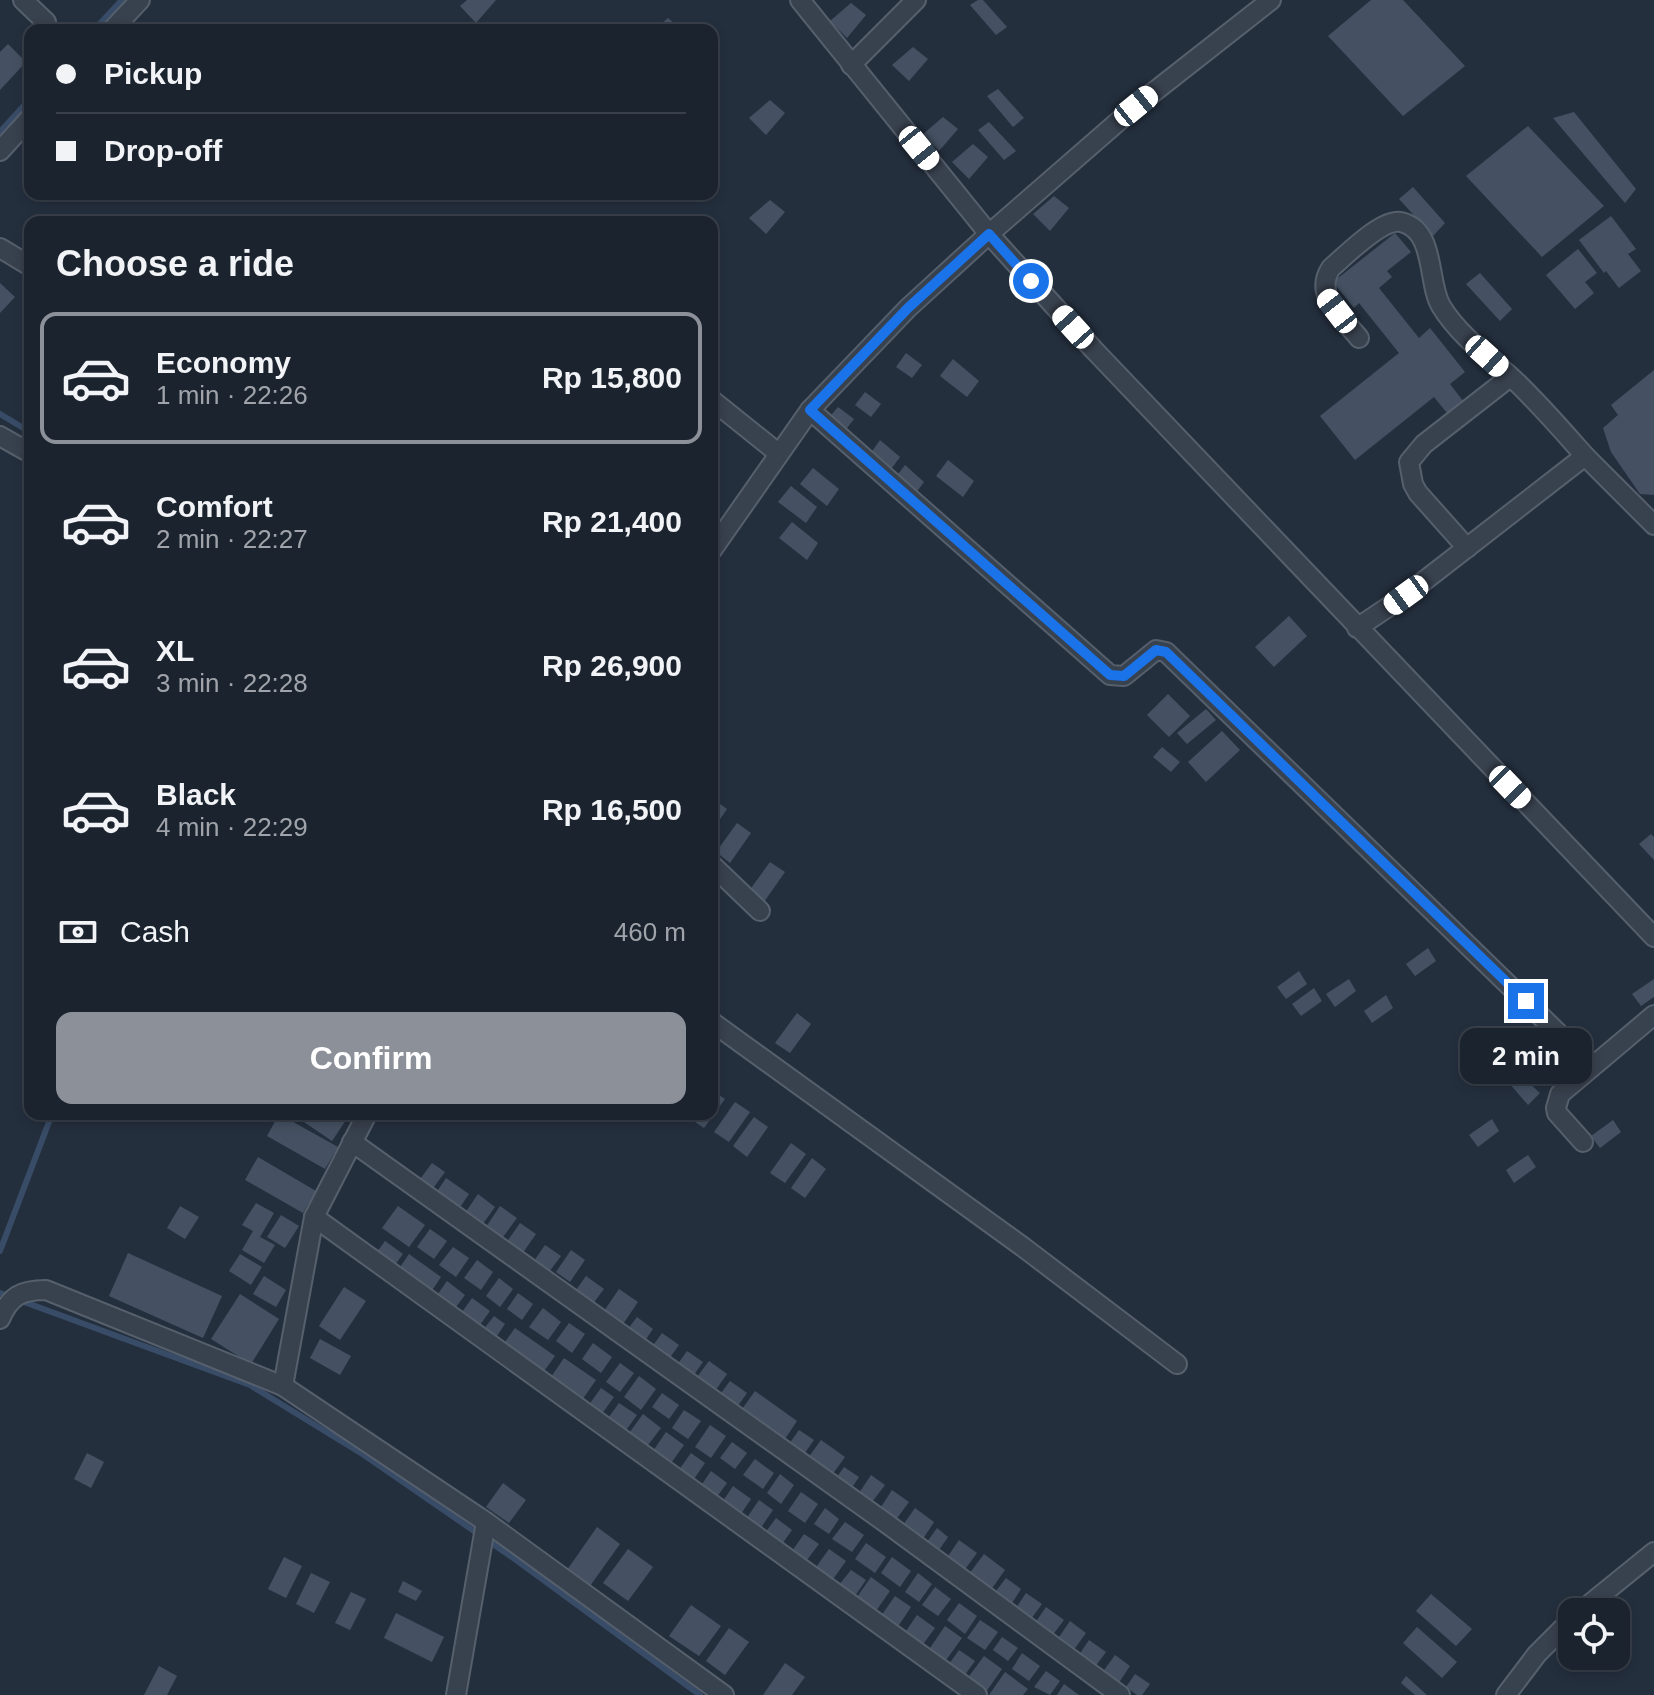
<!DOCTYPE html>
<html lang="en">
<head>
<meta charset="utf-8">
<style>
  :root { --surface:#1b232e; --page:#282f3a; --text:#f1f3f6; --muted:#a0a4aa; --line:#39404a; --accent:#8c9099 }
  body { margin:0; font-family:Helvetica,sans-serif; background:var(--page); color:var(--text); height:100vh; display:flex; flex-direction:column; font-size:30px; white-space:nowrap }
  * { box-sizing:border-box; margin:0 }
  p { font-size:26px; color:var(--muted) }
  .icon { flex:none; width:44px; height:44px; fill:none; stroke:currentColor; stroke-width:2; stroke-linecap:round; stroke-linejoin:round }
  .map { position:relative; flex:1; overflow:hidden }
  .details { position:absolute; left:24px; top:216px; width:694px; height:904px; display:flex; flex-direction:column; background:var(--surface); border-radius:16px; box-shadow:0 4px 12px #0003,0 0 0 2px var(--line) }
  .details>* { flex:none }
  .banner { position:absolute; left:24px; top:24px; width:694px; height:176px; border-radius:16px; box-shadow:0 4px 12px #0003,0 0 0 2px var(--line); display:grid; align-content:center; height:176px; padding:0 32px; background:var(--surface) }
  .controls { position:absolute; left:1558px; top:1598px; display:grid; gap:16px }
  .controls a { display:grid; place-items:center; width:72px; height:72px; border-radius:16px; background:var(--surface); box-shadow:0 4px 12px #0003,0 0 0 2px var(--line); font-size:40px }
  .end { position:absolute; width:36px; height:36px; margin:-18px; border:10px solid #1a73e8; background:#fff; box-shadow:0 0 0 4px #fff }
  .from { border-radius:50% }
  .bubble { position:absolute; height:56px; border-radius:16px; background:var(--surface); box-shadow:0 4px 12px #0003,0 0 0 2px var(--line); font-size:26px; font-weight:700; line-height:56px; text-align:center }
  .car { position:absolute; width:24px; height:48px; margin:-24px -12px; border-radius:10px; box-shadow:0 0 6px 2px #0007; background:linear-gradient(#fff 24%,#345 0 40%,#fff 0 76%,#345 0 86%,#fff 0) }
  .banner b { display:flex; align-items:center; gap:28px; height:76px; font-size:30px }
  .banner b+b { border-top:2px solid var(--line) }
  .banner i { width:20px; height:20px; background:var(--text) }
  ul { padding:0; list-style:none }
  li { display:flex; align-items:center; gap:24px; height:132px; margin:0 16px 12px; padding:0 16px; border:4px solid transparent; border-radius:16px }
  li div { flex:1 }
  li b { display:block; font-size:30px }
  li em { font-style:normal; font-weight:700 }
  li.active { border-color:var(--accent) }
  li>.icon { width:72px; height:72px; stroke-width:1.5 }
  h2 { padding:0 32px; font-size:36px; line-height:96px }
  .pay { display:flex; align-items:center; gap:20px; height:88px; padding:0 32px; font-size:30px }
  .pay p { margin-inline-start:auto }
  .cta { display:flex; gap:16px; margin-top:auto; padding:16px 32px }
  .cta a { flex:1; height:92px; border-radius:16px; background:var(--accent); color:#fff; font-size:32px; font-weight:700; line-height:92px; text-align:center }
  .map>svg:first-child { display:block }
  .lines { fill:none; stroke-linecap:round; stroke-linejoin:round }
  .stream { stroke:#394c67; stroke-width:6 }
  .building { fill:#455162 }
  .minor-casing { stroke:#565f6c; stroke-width:22 }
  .minor { stroke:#38414e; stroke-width:18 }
  .route { stroke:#1a73e8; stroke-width:10 }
</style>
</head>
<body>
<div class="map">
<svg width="1654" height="1695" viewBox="0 0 1654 1695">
  <rect width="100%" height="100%" fill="#242f3e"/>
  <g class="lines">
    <!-- stream -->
    <g class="stream">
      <polyline points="94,30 122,0"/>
      <polyline points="0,132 30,99"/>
      <polyline points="0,414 30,432"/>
      <polyline points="0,1251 52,1114"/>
      <polyline points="0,1293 250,1385 364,1455 519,1562 700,1695"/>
    </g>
  </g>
  <!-- building -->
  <g class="building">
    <polygon points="467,0 496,0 476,23 460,6"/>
    <polygon points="978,0 983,0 1007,27 996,35 970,5"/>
    <polygon points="1371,0 1403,0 1465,66 1403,116 1328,36"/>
    <polygon points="851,3 866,15 847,38 830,21"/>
    <polygon points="668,18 682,30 654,30"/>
    <polygon points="8,44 26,62 0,90 0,52"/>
    <polygon points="913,47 928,59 909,81 892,65"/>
    <polygon points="998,89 1024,118 1013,127 987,96"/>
    <polygon points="770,100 785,113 766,135 749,118"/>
    <polygon points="1574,112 1636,189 1625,203 1553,118"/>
    <polygon points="943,117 958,129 939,151 922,135"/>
    <polygon points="989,122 1016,151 1004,160 978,130"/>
    <polygon points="1528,126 1604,206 1542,257 1466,176"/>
    <polygon points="973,144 988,157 969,179 952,162"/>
    <polygon points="1413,187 1445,223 1433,236 1399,199"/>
    <polygon points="1054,196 1069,208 1050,231 1033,214"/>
    <polygon points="770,200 785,212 766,234 749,218"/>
    <polygon points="1611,216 1636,249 1628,254 1641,271 1619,288 1606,271 1604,273 1579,240"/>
    <polygon points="1395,233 1411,252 1387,271 1392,277 1379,288 1419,338 1430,328 1465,372 1450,384 1463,401 1447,413 1434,397 1355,460 1320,416 1399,353 1359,303 1354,308 1333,282"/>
    <polygon points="1578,249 1597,273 1585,282 1594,293 1575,309 1546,275"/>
    <polygon points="1480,273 1512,309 1500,321 1466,284"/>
    <polygon points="0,283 15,297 0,313"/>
    <polygon points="906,353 922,365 912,378 896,367"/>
    <polygon points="953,359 979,381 967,397 940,376"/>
    <polygon points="1654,370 1654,495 1640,494 1611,452 1603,428 1618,415 1611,405"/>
    <polygon points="865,392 881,404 871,417 855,405"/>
    <polygon points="838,407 854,419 844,432 827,420"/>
    <polygon points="880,440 900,457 889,472 868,457"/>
    <polygon points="948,460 974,481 963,497 936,476"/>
    <polygon points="905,465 924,482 913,497 892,482"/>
    <polygon points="813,468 839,489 827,506 800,484"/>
    <polygon points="791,486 817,507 806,523 778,502"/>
    <polygon points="792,522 818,543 807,560 779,538"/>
    <polygon points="1289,616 1307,636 1274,667 1255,647"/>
    <polygon points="1168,694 1190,716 1169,737 1147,715"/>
    <polygon points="1206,709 1216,720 1187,744 1177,733"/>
    <polygon points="1222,731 1240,750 1206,782 1188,762"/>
    <polygon points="1162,747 1180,762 1171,772 1153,757"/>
    <polygon points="712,798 727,809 712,831"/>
    <polygon points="737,823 751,833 730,863 716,852"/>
    <polygon points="1651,834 1654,837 1654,860 1639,844"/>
    <polygon points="770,862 785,872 764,902 749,891"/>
    <polygon points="1428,948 1436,961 1415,976 1406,964"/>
    <polygon points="1299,971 1307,984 1286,999 1277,987"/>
    <polygon points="1349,979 1356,991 1335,1007 1326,994"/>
    <polygon points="1654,979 1654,997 1641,1006 1632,994"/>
    <polygon points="1314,988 1322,1001 1301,1016 1292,1004"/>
    <polygon points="1386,995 1393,1008 1372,1023 1364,1011"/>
    <polygon points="797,1013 811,1024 790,1053 775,1043"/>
    <polygon points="1540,1045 1565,1068 1551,1080 1540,1068 1526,1080 1540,1093 1528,1105 1503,1076"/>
    <polygon points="712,1090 725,1099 704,1128 689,1118 692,1114 712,1114"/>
    <polygon points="735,1102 750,1112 729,1142 714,1132"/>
    <polygon points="279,1114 338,1147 325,1169 267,1136"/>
    <polygon points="305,1114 350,1114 332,1141 301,1120"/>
    <polygon points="754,1117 768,1127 747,1157 733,1146"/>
    <polygon points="1492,1119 1499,1131 1478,1147 1469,1135"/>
    <polygon points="1613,1120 1621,1132 1600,1148 1591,1136"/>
    <polygon points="791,1143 806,1154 785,1183 770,1173"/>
    <polygon points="1528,1155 1536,1167 1514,1183 1506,1170"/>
    <polygon points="258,1157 316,1191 303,1213 245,1180"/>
    <polygon points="812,1158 826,1169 805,1198 791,1188"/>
    <polygon points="432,1163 445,1172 431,1191 418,1182"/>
    <polygon points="446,1178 469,1194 457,1212 434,1196"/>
    <polygon points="478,1194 495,1207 480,1228 463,1216"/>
    <polygon points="256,1203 274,1213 260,1237 275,1245 264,1263 242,1250 253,1231 242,1225"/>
    <polygon points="180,1206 199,1217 185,1239 167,1228"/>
    <polygon points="398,1206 425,1225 409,1247 382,1228"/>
    <polygon points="500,1206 517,1218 500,1241 484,1230"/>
    <polygon points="281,1215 299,1226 285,1248 267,1237"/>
    <polygon points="520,1223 536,1234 522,1254 506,1243"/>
    <polygon points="430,1229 447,1241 434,1259 417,1247"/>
    <polygon points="385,1241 403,1254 392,1269 374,1256"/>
    <polygon points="545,1245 561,1256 549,1272 534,1261"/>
    <polygon points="453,1247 469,1258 456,1277 439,1265"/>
    <polygon points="571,1250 585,1260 570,1282 556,1272"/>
    <polygon points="128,1253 222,1296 203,1338 109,1296"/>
    <polygon points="240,1254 262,1267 251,1285 229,1271"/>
    <polygon points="409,1254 441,1277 431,1292 398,1270"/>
    <polygon points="477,1260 493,1272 481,1290 464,1278"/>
    <polygon points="264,1276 286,1290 276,1307 253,1294"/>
    <polygon points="586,1276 604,1289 592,1305 574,1293"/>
    <polygon points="499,1278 513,1289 500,1307 486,1296"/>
    <polygon points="447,1281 465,1295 453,1311 435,1298"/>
    <polygon points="344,1287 366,1301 340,1340 319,1326"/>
    <polygon points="619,1289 638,1302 621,1327 602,1314"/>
    <polygon points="518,1293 533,1304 522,1320 507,1309"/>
    <polygon points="240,1294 279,1319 251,1364 211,1339"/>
    <polygon points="472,1298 490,1311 480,1325 462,1312"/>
    <polygon points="543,1308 561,1322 548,1340 529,1327"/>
    <polygon points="494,1316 505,1324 495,1339 483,1330"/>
    <polygon points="637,1317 653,1329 642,1345 625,1333"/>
    <polygon points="569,1323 585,1334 572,1353 556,1341"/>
    <polygon points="515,1328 555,1356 542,1374 502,1346"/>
    <polygon points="662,1333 679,1345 666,1363 649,1351"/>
    <polygon points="320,1339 351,1356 340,1375 310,1358"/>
    <polygon points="593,1343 612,1357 601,1373 582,1359"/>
    <polygon points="687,1351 703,1362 691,1379 675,1368"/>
    <polygon points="564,1358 596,1380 580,1403 549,1380"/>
    <polygon points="709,1361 727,1374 713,1394 694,1381"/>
    <polygon points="620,1363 634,1373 620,1392 606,1382"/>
    <polygon points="639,1376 656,1389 641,1410 624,1397"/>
    <polygon points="730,1381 747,1393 735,1410 718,1397"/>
    <polygon points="601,1388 614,1397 599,1418 586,1409"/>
    <polygon points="755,1391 797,1421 783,1442 740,1412"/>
    <polygon points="662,1393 679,1405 669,1419 652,1407"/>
    <polygon points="619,1403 637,1415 624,1433 606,1421"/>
    <polygon points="684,1410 701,1421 688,1439 672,1428"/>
    <polygon points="643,1414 661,1428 645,1449 627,1436"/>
    <polygon points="710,1425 726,1436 711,1458 695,1447"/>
    <polygon points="799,1430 814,1440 802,1457 787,1447"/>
    <polygon points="666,1432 684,1445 669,1466 651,1454"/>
    <polygon points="821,1440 845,1457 832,1475 808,1458"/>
    <polygon points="732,1442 747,1453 735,1469 720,1458"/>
    <polygon points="87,1453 104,1462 91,1488 74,1479"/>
    <polygon points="691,1453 705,1463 692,1482 678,1471"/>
    <polygon points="755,1459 774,1473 763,1489 743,1475"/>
    <polygon points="844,1467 859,1477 849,1492 834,1481"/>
    <polygon points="711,1471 727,1483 714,1501 698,1490"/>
    <polygon points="780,1474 794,1485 781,1504 767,1493"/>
    <polygon points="871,1475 885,1485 872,1502 859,1493"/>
    <polygon points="503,1483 526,1500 509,1523 486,1507"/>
    <polygon points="733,1486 751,1499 739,1517 721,1504"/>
    <polygon points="892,1490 909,1502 895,1521 879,1510"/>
    <polygon points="801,1492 818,1504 805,1523 788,1511"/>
    <polygon points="759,1500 773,1510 760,1529 746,1519"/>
    <polygon points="825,1508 839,1519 829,1534 814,1524"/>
    <polygon points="915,1508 934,1522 923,1539 903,1525"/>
    <polygon points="776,1518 792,1530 782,1544 765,1533"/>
    <polygon points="845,1522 864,1535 852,1552 832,1539"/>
    <polygon points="597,1527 620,1544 590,1586 567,1570"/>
    <polygon points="937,1528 948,1537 939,1550 927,1542"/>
    <polygon points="804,1534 819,1544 804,1564 790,1554"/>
    <polygon points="959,1540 977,1553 963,1572 946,1559"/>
    <polygon points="866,1543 886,1557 875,1573 855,1559"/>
    <polygon points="628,1549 653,1567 628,1601 603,1583"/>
    <polygon points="829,1549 846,1561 831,1582 814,1570"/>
    <polygon points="984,1554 1005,1570 988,1594 966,1578"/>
    <polygon points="284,1557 302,1566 286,1598 268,1589"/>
    <polygon points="892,1557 911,1571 900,1587 881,1573"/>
    <polygon points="851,1570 866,1580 855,1596 839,1585"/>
    <polygon points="311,1573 330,1582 314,1613 296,1604"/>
    <polygon points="918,1573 932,1584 919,1602 905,1592"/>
    <polygon points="871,1577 890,1591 876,1611 857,1597"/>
    <polygon points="1006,1578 1021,1589 1012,1603 996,1591"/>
    <polygon points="403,1581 422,1591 416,1601 398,1592"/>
    <polygon points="935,1587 951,1599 938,1616 922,1605"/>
    <polygon points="351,1592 366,1599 350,1630 335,1623"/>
    <polygon points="1026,1593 1042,1604 1031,1619 1016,1608"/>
    <polygon points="1431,1594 1472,1629 1456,1646 1416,1611"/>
    <polygon points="895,1596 911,1607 897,1628 881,1616"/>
    <polygon points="959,1603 977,1616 965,1634 947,1620"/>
    <polygon points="691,1605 721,1626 699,1656 669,1636"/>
    <polygon points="1046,1607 1064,1620 1052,1636 1035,1623"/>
    <polygon points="396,1613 444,1637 432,1662 384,1638"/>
    <polygon points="917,1615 935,1628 921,1647 904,1634"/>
    <polygon points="980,1620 998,1632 985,1650 967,1638"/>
    <polygon points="1070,1621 1086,1633 1073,1651 1057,1640"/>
    <polygon points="945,1626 962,1638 944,1663 928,1651"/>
    <polygon points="1417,1627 1457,1662 1442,1678 1403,1643"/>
    <polygon points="729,1628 749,1642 725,1675 706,1661"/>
    <polygon points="1002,1637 1018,1648 1008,1661 993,1650"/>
    <polygon points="1089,1640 1106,1652 1095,1667 1079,1655"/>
    <polygon points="959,1650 975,1661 964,1676 949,1664"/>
    <polygon points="1022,1653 1040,1666 1029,1681 1012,1669"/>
    <polygon points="1115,1655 1130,1666 1118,1684 1102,1673"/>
    <polygon points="984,1656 1002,1669 986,1692 967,1679"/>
    <polygon points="785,1663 805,1677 792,1695 763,1695"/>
    <polygon points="159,1666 177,1676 167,1695 144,1695"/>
    <polygon points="1046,1671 1060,1681 1050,1695 1034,1687"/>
    <polygon points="1005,1672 1028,1689 1023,1695 989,1695"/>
    <polygon points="1135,1674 1150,1684 1142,1695 1137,1695 1126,1687"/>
    <polygon points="1406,1676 1427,1695 1415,1695 1401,1683"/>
    <polygon points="1064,1684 1079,1695 1057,1695"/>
  </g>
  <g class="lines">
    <defs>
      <g id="minor">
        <polyline points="23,0 46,22"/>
        <polyline points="800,0 989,234 1094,350 1654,937"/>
        <polyline points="112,30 140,0"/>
        <polyline points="851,65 916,0"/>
        <polyline points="0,151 30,118"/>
        <polyline points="0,248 30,266"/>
        <path d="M1359,338c-17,-21 -46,-43 -28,-70 14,-12 51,-50 70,-46 35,8 26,60 40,84 17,28 45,49 69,70 27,25 51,53 75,80"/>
        <polyline points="712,400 778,453"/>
        <polyline points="810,410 1110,675 1124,676 1156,650 1166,652 1591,1065"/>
        <polyline points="0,436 30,453"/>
        <polyline points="1467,548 1418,493 1413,484 1409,462 1424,444 1510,377"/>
        <polyline points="712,550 810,410 908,308 989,234 1136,106 1271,0"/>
        <polyline points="1357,628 1406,595 1585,456 1654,525"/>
        <polyline points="712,865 760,911"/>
        <polyline points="712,1022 1023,1247 1177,1364"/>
        <polyline points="352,1142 886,1523 1120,1695"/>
        <polyline points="1583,1142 1557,1113 1556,1108 1560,1094 1654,1015"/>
        <polyline points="314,1217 977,1695"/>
        <path d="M0,1319c10,-23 21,-29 46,-29l237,96 203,136 238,173"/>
        <polyline points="283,1386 314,1217 367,1114"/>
        <polyline points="1580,1612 1654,1552"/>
        <polyline points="456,1695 486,1522"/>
        <polyline points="1506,1695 1537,1654 1572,1619"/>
      </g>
    </defs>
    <!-- minor casing -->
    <use href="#minor" class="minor-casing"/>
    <!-- minor -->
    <use href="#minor" class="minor"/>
  </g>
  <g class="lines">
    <!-- route -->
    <polyline class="route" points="1031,281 989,234 908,308 810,410 1110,675 1124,676 1156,650 1166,652 1526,1001"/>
  </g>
</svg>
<div class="controls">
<a><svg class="icon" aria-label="locate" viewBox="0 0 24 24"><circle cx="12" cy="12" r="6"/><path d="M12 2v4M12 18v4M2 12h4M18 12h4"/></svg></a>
</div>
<i class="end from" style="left:1031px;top:281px"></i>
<i class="end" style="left:1526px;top:1001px"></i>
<div class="bubble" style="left:1460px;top:1028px;width:132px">2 min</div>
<i class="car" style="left:1136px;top:106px;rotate:51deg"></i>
<i class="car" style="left:919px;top:148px;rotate:141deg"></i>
<i class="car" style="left:1337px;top:311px;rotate:322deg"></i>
<i class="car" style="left:1073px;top:327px;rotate:318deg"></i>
<i class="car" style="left:1487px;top:356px;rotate:132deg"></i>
<i class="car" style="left:1406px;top:595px;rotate:234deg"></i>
<i class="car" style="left:1510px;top:787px;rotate:136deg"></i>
<div class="banner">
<b><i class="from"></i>Pickup</b>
<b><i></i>Drop-off</b>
</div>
<section class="details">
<h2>Choose a ride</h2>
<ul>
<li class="active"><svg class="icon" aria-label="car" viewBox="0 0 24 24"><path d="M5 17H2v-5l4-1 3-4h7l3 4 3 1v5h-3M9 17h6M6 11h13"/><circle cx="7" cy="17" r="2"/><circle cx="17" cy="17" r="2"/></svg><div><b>Economy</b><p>1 min · 22:26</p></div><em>Rp 15,800</em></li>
<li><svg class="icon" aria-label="car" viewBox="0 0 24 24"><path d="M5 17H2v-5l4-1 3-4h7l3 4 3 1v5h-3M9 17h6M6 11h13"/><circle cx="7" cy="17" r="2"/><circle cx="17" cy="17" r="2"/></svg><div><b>Comfort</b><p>2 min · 22:27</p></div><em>Rp 21,400</em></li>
<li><svg class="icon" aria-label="car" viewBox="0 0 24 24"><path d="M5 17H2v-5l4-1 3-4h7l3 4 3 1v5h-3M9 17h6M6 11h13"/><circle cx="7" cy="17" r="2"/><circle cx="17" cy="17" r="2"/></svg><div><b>XL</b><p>3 min · 22:28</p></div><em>Rp 26,900</em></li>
<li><svg class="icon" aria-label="car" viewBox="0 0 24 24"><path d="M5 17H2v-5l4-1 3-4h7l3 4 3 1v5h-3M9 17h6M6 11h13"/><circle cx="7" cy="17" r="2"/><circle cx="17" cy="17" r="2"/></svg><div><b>Black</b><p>4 min · 22:29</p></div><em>Rp 16,500</em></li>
</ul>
<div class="pay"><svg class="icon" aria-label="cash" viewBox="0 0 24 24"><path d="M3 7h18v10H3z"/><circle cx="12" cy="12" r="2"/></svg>Cash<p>460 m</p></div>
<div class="cta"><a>Confirm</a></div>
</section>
</div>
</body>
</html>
